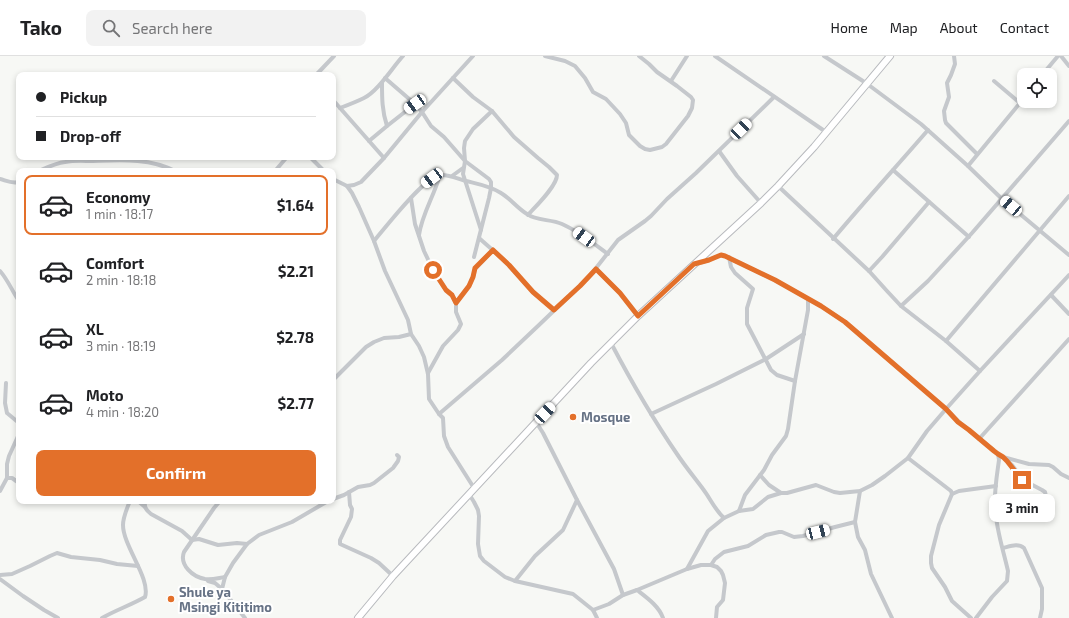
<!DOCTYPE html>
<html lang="en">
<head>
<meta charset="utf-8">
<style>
  :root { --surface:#fff; --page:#f2f2f2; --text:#202124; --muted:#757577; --line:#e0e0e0; --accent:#e3702a }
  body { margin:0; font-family:"Exo 2",sans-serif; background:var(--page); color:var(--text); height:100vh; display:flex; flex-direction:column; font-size:15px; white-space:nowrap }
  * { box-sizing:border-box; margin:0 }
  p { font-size:13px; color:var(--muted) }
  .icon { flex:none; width:22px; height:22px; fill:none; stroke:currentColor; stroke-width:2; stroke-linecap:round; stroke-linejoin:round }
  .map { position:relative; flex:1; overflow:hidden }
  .panel { position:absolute; left:16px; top:112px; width:320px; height:336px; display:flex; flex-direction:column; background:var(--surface); border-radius:8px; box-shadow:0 2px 6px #0003 }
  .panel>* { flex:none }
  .guide { position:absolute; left:16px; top:16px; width:320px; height:88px; border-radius:8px; box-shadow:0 2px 6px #0003; display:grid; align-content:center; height:88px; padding:0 20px; background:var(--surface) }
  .tools { position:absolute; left:1017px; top:12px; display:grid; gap:8px }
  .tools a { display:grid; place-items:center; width:40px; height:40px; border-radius:8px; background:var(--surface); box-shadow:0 2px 6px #0003; font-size:20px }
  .end { position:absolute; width:18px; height:18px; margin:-9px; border:5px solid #e3702a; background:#fff; box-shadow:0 0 0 2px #fff }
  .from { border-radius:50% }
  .bubble { position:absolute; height:28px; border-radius:8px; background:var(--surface); box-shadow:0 2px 6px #0003; font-size:13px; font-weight:700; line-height:28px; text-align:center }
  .car { position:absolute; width:12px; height:24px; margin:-12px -6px; border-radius:5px; box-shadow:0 0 3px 1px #0007; background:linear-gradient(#fff 24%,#345 0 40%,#fff 0 76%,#345 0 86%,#fff 0) }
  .guide b { display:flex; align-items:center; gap:14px; height:38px; font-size:15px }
  .guide b+b { border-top:1px solid var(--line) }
  .guide i { width:10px; height:10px; background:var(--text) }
  ul { padding:7px 0 0; list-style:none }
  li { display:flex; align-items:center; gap:12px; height:60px; margin:0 8px 6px; padding:0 12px; border:2px solid transparent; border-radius:8px }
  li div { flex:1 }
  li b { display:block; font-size:15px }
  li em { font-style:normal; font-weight:700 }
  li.current { border-color:var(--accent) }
  li>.icon { width:36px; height:36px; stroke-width:1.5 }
  .button { display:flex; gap:8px; margin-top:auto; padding:8px 20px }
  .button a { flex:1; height:46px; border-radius:8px; background:var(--accent); color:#fff; font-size:16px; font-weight:700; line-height:46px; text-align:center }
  header { display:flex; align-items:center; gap:24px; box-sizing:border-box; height:56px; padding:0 20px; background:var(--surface); border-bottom:1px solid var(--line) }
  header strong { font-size:19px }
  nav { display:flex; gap:22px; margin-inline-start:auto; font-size:14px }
  .search { width:280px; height:36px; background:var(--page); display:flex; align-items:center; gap:10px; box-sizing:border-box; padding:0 14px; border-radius:8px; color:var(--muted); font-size:15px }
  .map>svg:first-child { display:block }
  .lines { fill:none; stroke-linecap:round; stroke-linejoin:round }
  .trunk-casing { stroke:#b8babe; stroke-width:8 }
  .minor { stroke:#c5c8cc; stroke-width:4 }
  .trunk { stroke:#fff; stroke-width:6 }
  .route { stroke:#e3702a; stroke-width:5 }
  .poi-dot { fill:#e3702a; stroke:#fff; stroke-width:1.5 }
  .labels { text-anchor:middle; stroke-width:4; stroke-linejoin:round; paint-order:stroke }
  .poi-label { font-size:13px; font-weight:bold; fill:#677386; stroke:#fff; text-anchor:start }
</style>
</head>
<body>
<header>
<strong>Tako</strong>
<div class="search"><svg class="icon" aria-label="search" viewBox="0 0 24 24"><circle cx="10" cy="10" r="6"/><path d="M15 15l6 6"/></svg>Search here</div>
<nav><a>Home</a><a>Map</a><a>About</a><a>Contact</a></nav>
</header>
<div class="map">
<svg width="1069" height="562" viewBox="0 0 1069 562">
  <rect width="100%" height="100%" fill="#f7f8f5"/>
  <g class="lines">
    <defs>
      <polyline id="trunk" points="358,562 393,520 591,307 638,260 761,147 778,130 814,91 890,0"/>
    </defs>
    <!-- trunk casing -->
    <use href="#trunk" class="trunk-casing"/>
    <!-- minor -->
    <g class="minor">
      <polyline points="545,0 565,5 575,10 585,22 593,36 606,43 620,58 626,67 629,79 640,90 645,93 650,94 662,91 666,88 688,60 692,52 693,44 691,41 677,30 657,16 649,8 639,0"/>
      <polyline points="715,0 826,76"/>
      <polyline points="824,0 866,27 921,68 968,110 1002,143 1069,199"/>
      <polyline points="954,0 955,8 951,19 947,27 949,41 944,55 945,64 946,67 977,98"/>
      <polyline points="1061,0 1069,10"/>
      <polyline points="316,19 334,0"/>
      <polyline points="1042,19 1058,0"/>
      <polyline points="385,22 415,48 422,56 431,70 444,81 465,105 489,123 491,126 491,132 489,142 474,201"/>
      <path d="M453,22l20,19 19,14 22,26 24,21 11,9 8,8c0,11 -22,32 -29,40"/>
      <polyline points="671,25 687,0"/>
      <polyline points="994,25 1020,47"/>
      <path d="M382,27c0,15 0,28 5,43"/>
      <polyline points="333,44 384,102"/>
      <path d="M340,52c8,-3 16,-6 24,-10 14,-7 28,-30 39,-42"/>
      <polyline points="369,85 387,70 415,48"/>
      <polyline points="719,95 737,120 761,147"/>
      <polyline points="310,101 324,115"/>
      <polyline points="968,110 1024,42"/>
      <polyline points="893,114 969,181"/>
      <path d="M39,115c9,-4 17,-8 26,-9 10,-2 19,-1 28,-1 28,-1 57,-3 82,10"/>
      <polyline points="275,115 287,101"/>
      <polyline points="452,120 463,112"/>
      <path d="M0,123c7,2 12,5 19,3"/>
      <polyline points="333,123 347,130 354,129 361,126 384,102 422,56 473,0"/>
      <polyline points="347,130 352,137 359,151 374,185 385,215 408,264 411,278 419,290 424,301 428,318 429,343 439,358 443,362 444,380 448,391 474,432"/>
      <polyline points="778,130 869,215 887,235 901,250 946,285 980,315"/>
      <polyline points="411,142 415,168 424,195 433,214 446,234 452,239 456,247"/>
      <polyline points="481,174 463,118 465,105 464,92 465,85 473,73 492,55"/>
      <path d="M419,179c3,-21 15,-39 21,-60"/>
      <polyline points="479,182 505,205 533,236 554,254"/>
      <path d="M833,183c31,-37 63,-72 95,-109"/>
      <path d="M374,185c11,-13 50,-64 66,-66 9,-1 18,4 26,6 12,3 24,5 35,12 10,6 16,15 26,21 9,7 24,5 35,10 16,7 31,19 46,30"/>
      <polyline points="729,201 731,211 735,217 753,233 747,252 747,268 771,314 777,319 795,325"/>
      <path d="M696,208l13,-4 12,-5 4,1 50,24 46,26 24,16 101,87 12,12 40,33 1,6c-2,15 -5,31 -4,47 1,22 8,42 13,64l-1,10 -15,16 -16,21"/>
      <polyline points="596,213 620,237 638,260"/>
      <path d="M0,215c8,9 12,20 19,30"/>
      <polyline points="869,215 882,201 929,146"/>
      <polyline points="1051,239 1069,258"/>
      <polyline points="901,250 928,225 972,177 1069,65"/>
      <polyline points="946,285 1069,140"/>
      <path d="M611,287c20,38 42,76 66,111 8,12 17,23 26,35 7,9 12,21 21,29"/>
      <polyline points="428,317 443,290 458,274 461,268 456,256 456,247 469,230 473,221 475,213 493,194"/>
      <polyline points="333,324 366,291 374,286 384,282 399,281 411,278"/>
      <polyline points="6,327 5,347 7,357 19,367"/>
      <polyline points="439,358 502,304 539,269 589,221 618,184 645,165 651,160 667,143 696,117 774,41"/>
      <polyline points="651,358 716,328 766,303 804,278"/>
      <polyline points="536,366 543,377 577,444 614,513 623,539"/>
      <polyline points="979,383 1069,283"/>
      <polyline points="1003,401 1029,408 1049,409 1053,411 1061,418 1069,422"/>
      <polyline points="908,402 951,435 952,438 939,469 931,500 931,507 932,512 945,531 952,545 971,562"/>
      <polyline points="1004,402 1012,409 1023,424 1042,434 1045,436 1047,445"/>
      <polyline points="760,419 769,429 781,437"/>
      <polyline points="7,422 12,422 19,427"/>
      <polyline points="0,435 7,422 7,408 9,400 19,378"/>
      <polyline points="860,435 855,466 858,481 865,494 871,518 892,562"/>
      <polyline points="349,436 350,449 352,453 351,461 340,484 340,488 371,502 379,507 393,520"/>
      <polyline points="469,438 474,446 478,454 479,460 478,488 480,500 484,505 505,521 515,525 573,538 593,554 609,548 623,539 637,534 687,513 701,509 711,509 717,511 721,515 723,519 725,527 723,544 717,551 716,562"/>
      <polyline points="952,438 959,435 996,430"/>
      <polyline points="333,443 344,439 358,431 370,429 374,427 393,412 398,405 399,401 397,399"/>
      <polyline points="138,445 145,451"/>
      <path d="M145,445c-1,6 1,9 6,13l31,17 10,9 7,-1 19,6 19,-2 10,1"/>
      <path d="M220,445l-6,7 -30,44c-5,13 9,25 21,27 7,1 13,-1 20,-2"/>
      <polyline points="739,455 745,439 764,414 772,399 786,380 788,373 795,325 808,254 808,243"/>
      <path d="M1003,492c8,-2 15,-5 21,0l18,40v21l-2,9"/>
      <polyline points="711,509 715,503 724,496 748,490 766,479 779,476 782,476 794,481 803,480 835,471 855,466"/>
      <polyline points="687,513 708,475 724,462 739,455 753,453 768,441 781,437 787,437 816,429 834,436 840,437 860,435 872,429 885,420 908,402 927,375 946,353 980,315 1069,219"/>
      <polyline points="0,519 12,518 30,510 50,500 57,497 71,501 100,504 117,508 138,510"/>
      <polyline points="0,523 23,540 44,554 58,562"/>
      <polyline points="208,525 215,527 222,533"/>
      <polyline points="515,525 535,500 563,474 577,444"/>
      <path d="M637,534c9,7 22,16 26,28"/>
      <polyline points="593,554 597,562"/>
      <path d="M102,562c14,-8 29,-13 43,-21 6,-18 -22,-51 -22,-72 0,-7 4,-17 7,-24"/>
      <polyline points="245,562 222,533 225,521 233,507 247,488 259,479 292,466 328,445"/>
    </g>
    <!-- trunk -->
    <use href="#trunk" class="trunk"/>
  </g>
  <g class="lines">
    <!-- route -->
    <polyline class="route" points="433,214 446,234 452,239 456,247 469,230 473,221 475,212 493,194 509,209 533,236 554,254 580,230 596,213 620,237 638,260 694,208 709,204 721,199 725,200 775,224 821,250 845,266 946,353 958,366 969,374 994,395 998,398 1003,401 1007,405 1022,424"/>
  </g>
  <!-- markers -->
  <g class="poi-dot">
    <circle cx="573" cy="361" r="4"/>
    <circle cx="171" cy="543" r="4"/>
  </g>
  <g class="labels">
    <!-- poi labels -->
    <g class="poi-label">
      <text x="581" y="366">Mosque</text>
      <text x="179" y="541">Shule ya<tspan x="179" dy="15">Msingi Kititimo</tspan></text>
    </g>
  </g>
</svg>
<div class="tools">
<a><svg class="icon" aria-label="locate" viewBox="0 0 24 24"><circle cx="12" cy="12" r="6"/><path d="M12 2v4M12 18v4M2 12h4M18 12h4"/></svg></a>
</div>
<i class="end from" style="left:433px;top:214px"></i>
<i class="end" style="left:1022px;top:424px"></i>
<div class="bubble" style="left:989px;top:438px;width:66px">3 min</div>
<i class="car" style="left:415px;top:48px;rotate:235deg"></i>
<i class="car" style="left:741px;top:73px;rotate:46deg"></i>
<i class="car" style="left:432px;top:122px;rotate:233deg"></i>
<i class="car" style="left:1011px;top:150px;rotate:310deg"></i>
<i class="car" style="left:584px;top:181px;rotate:306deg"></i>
<i class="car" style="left:545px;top:357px;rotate:43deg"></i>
<i class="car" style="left:818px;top:476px;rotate:76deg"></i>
<div class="guide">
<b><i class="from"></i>Pickup</b>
<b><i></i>Drop-off</b>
</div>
<section class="panel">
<ul>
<li class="current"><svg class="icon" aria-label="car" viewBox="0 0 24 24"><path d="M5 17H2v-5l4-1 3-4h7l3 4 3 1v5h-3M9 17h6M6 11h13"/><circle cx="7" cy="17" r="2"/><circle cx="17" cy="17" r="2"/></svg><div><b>Economy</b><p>1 min · 18:17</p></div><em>$1.64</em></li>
<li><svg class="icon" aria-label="car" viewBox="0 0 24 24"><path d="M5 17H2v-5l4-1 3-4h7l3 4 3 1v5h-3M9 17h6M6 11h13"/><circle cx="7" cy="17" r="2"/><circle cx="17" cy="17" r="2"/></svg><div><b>Comfort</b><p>2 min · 18:18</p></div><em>$2.21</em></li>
<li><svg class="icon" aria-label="car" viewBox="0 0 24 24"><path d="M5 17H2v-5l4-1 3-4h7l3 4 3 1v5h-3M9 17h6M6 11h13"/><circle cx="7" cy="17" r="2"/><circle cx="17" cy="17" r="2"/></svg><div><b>XL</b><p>3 min · 18:19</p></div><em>$2.78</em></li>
<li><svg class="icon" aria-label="car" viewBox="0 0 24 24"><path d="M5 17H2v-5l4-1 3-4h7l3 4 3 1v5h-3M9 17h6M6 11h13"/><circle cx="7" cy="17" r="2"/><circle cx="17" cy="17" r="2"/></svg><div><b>Moto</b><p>4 min · 18:20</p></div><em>$2.77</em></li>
</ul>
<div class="button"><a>Confirm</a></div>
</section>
</div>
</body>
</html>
